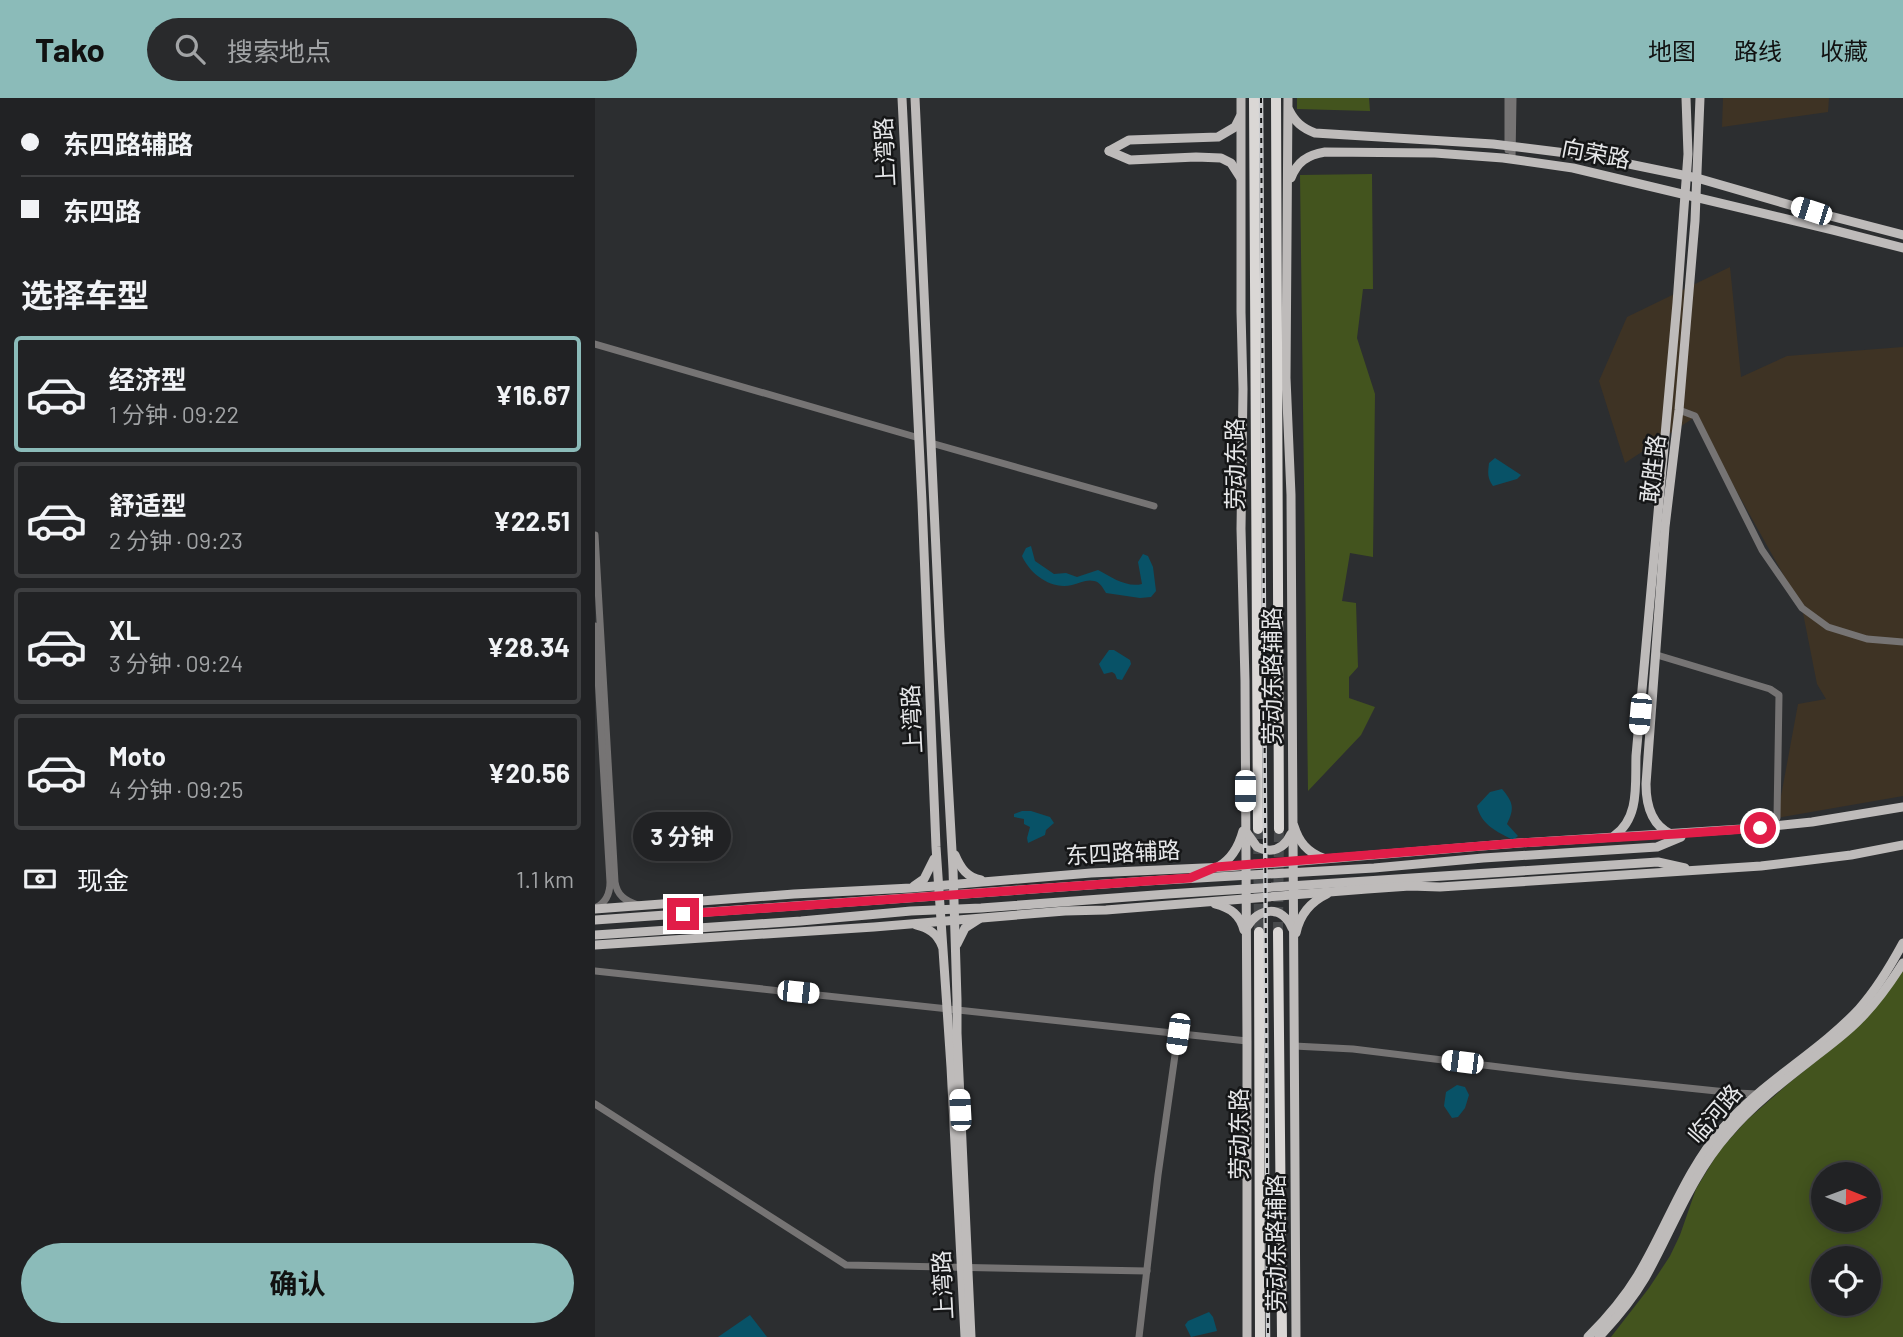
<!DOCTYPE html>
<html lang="zh">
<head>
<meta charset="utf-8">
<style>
  :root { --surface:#212224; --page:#292a2c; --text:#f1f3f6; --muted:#a2a4a6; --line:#3e3f41; --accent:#8bbbb9 }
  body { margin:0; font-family:Barlow,"Noto Sans SC",sans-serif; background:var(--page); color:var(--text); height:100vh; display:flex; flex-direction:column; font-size:26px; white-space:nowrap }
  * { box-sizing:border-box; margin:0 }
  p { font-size:23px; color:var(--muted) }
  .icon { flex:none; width:38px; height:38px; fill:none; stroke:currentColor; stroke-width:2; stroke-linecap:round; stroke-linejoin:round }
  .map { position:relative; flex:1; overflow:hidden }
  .details { display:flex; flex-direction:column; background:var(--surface); width:595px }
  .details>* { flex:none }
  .banner { display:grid; align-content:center; height:154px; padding:0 21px; background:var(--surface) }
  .needle { width:46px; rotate:91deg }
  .controls { position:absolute; left:1216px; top:1064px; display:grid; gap:14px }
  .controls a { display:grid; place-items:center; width:70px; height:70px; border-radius:50%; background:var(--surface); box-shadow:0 4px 18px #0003,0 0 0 2px var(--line); font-size:35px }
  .end { position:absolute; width:32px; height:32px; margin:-16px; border:9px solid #e11d48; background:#fff; box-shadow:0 0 0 4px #fff }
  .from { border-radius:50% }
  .bubble { position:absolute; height:49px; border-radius:24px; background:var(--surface); box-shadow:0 4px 18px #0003,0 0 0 2px var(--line); font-size:23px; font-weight:700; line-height:49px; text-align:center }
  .car { position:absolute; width:21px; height:42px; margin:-21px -10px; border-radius:9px; box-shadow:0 0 5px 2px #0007; background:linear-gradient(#fff 24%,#345 0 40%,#fff 0 76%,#345 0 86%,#fff 0) }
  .banner b { display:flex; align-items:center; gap:24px; height:66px; font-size:26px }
  .banner b+b { border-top:2px solid var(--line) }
  .banner i { width:18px; height:18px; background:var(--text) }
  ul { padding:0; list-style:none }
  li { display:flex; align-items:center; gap:21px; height:116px; margin:0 14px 10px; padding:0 7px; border:4px solid var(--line); border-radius:7px }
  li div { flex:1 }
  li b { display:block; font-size:26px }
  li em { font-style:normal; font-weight:700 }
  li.current { border-color:var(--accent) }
  li>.icon { width:63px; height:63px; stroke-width:1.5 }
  h2 { padding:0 21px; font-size:32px; line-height:84px }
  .pay { display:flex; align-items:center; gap:18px; height:77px; padding:0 21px; font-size:26px }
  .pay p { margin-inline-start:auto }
  .primary-button { display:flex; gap:14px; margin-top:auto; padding:14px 21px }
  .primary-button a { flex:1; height:80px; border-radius:42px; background:var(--accent); color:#111; font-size:28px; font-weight:700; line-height:80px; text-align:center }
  header { display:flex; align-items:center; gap:42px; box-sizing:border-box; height:98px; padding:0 35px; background:var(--accent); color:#111 }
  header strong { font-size:33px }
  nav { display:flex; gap:38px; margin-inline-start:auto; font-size:24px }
  .search { width:490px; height:63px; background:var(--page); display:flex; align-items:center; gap:18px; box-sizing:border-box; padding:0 24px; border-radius:38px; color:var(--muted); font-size:26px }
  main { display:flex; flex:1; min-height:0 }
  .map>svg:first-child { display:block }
  .industrial { fill:#3e3324 }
  .green { fill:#43541e; fill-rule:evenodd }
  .water { fill:#085267 }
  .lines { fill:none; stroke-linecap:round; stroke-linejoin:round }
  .highway-tunnel { stroke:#484a4c; stroke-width:10; stroke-dasharray:10 5; stroke-linecap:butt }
  .minor { stroke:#767474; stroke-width:7 }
  .major { stroke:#bebbba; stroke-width:9 }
  .highway { stroke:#dad7d5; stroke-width:10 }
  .rail-casing { stroke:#cecfd1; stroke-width:4.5 }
  .rail { stroke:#151617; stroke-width:2; stroke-dasharray:5; stroke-linecap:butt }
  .route { stroke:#e11d48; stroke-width:9 }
  .labels { text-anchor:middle; stroke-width:5; stroke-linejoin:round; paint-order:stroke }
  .street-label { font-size:23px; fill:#e6e7e9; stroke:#151617 }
</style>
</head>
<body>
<header>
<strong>Tako</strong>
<div class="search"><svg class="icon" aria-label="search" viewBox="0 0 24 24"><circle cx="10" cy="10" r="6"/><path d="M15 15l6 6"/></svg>搜索地点</div>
<nav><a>地图</a><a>路线</a><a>收藏</a></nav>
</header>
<main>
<section class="details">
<div class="banner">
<b><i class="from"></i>东四路辅路</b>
<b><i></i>东四路</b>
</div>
<h2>选择车型</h2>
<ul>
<li class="current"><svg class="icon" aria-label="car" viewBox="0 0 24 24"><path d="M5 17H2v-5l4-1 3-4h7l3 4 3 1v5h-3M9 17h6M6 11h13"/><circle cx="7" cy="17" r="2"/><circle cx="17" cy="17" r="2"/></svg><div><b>经济型</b><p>1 分钟 · 09:22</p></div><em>¥16.67</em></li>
<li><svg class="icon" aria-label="car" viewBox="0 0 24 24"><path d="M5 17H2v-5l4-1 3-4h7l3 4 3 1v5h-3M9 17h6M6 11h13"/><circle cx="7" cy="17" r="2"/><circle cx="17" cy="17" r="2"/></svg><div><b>舒适型</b><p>2 分钟 · 09:23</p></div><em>¥22.51</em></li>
<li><svg class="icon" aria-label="car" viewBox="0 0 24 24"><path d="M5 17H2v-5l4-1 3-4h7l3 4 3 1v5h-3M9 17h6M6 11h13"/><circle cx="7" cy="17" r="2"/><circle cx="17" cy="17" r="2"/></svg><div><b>XL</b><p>3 分钟 · 09:24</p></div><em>¥28.34</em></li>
<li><svg class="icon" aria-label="car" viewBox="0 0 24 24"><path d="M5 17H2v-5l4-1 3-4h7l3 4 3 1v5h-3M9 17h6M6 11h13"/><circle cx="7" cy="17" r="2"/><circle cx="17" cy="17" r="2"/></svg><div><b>Moto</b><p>4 分钟 · 09:25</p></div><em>¥20.56</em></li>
</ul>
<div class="pay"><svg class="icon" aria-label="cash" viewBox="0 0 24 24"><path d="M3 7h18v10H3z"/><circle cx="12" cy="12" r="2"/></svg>现金<p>1.1 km</p></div>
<div class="primary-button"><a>确认</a></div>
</section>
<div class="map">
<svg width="1308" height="1239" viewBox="0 0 1308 1239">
  <rect width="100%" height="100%" fill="#2c2e30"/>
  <!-- industrial -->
  <g class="industrial">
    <polygon points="1128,0 1234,0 1233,14 1127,29"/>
    <polygon points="1135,169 1146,279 1192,258 1308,249 1308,698 1182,720 1203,606 1231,601 1222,586 1207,510 1100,319 1030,365 1004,283 1032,219"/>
  </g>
  <!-- green -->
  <g class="green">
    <polygon points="702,0 774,0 775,13 702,11"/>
    <polygon points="777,76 778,191 768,191 762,240 780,296 778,459 755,455 747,503 761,505 763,569 754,579 754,600 780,609 766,637 713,693 705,77"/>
    <path d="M1308,873v366h-292l38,-49 21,-32 10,-21 16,-46 23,-38 28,-31 42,-37 45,-36zM1228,1076h46v46h-46zM1228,1160h46v46h-46z"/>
  </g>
  <!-- water -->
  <g class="water">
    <path d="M900,360l26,17 -4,4 -24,7c-6,-8 -5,-14 -4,-23z"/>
    <path d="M436,448l4,15 19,13 12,-1 11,4 21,-7c13,7 29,18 44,14l-4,-22 5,-8 5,2 5,11 3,24 -5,6 -11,1 -34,-5c-3,-5 -6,-11 -12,-12 -7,-2 -15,2 -22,4 -21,5 -42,-11 -50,-29l4,-8z"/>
    <polygon points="514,552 519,552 535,562 536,566 527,582 522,581 520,576 517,574 509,576 504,566"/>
    <path d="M907,691c11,13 13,19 5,35l11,12 -5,4c-15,-8 -32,-15 -36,-34l13,-14z"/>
    <polygon points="427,713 436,713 455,719 459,725 451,732 450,737 433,745 432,740 435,729 429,726 429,721 419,719 419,716"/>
    <polygon points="862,987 870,989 874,997 870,1010 863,1019 857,1020 849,1008 851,994"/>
    <polygon points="614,1214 618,1219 622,1233 596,1239 590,1227 593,1223"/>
    <polygon points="155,1217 172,1239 123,1239"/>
  </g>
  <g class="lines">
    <!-- highway-tunnel -->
    <g class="highway-tunnel">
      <polyline points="663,731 664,834"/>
      <polyline points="683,834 684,731"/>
    </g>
    <!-- minor -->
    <g class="minor">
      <polyline points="913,52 913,0"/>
      <polyline points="917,61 918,0"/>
      <polyline points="0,246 324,340"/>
      <polyline points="1084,312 1100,318 1167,452 1207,510 1233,529 1272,541 1308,544"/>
      <polyline points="336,345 559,408"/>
      <path d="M0,437l20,347c2,13 10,19 23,23"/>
      <path d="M0,528l15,256c0,12 -4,21 -15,26"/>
      <polyline points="1062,557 1175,591 1184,597 1182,720"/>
      <polyline points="0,873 652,943"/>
      <polyline points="699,948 758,951 977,978 1141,995 1163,996"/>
      <polyline points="0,1006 251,1167 552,1173"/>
      <polyline points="544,1239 563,1077 583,936"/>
    </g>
    <!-- major -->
    <g class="major">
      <polyline points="307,0 327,404 341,749 356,969 370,1239"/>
      <polyline points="320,0 345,539 358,771 362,902 362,935 376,1239"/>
      <polyline points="646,0 646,214 648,291 646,431 650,583 652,943 652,1239"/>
      <polyline points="693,0 691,280 696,397 701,1239"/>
      <path d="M694,12c6,12 13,18 26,23l178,11 97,12 107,22 114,33 92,24"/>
      <polyline points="514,53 534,42 623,39 640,29 645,19"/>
      <polyline points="514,53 535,62 601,59 626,60 636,65 645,79"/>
      <path d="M696,80c6,-16 16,-23 34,-26l110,1 68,5 70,10 260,62 70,18"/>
      <path d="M699,728c5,16 13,26 29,32"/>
      <path d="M652,735l10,14c15,7 27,2 34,-13"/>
      <path d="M1076,736c-20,-9 -25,-30 -25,-50l19,-257 14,-117 16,-189 5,-123"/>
      <path d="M1019,738c26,-18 21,-52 22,-80l41,-453 11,-149 -2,-56"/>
      <path d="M360,757c6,14 12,22 26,25"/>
      <path d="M623,769c14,-8 21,-21 25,-36"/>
      <polyline points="319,788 329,781 339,761"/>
      <path d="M620,806c16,4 25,11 29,26"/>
      <polyline points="0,811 199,796 316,790 496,775 631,769 924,745 1147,731 1217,724 1308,709"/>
      <polyline points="0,822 552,783 779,770 888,760 1062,749 1086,739"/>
      <path d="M321,827c12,3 21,8 26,21"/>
      <path d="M652,829c12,-20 35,-22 45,1"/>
      <path d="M701,835c4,-19 14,-31 31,-39"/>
      <polyline points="0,837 206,823 316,813 386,810 573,796 1063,764 1090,770"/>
      <polyline points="362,846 370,830 384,821"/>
      <polyline points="0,847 279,829 470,813 511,812 772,791 815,788 845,789 1166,768 1256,757 1308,747"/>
      <path d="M993,1239c19,-19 36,-39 50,-62 29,-48 47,-104 85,-147 39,-46 95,-75 136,-119 18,-20 31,-42 44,-66"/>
      <path d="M1004,1239c17,-18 33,-37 46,-59 27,-48 46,-102 83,-144 26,-31 60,-56 92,-81 14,-11 29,-22 41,-35 16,-16 30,-36 42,-55"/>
    </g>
    <!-- highway -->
    <g class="highway">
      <polyline points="659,0 663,731"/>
      <polyline points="681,0 684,731"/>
      <polyline points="664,834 665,1239"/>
      <polyline points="683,834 687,1239"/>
    </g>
    <defs>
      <polyline id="rail" points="666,0 673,1239"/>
    </defs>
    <!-- rail casing -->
    <use href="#rail" class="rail-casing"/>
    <!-- rail -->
    <use href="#rail" class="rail"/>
  </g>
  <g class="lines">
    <!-- route -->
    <polyline class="route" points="88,816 595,780 621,769 924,745 1081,736 1165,730"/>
  </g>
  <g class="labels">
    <!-- street labels -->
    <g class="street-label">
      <text transform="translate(290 54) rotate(-93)" y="8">上湾路</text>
      <text transform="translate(1001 56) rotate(11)" y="8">向荣路</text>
      <text transform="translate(640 366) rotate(-90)" y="8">劳动东路</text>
      <text transform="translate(1058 371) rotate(-83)" y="8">敢胜路</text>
      <text transform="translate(677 578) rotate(-90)" y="8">劳动东路辅路</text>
      <text transform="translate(317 621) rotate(-93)" y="8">上湾路</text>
      <text transform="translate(528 755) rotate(-3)" y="8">东四路辅路</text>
      <text transform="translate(1120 1016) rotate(-49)" y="8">临河路</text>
      <text transform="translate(644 1036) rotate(-90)" y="8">劳动东路</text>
      <text transform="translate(681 1145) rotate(-90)" y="8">劳动东路辅路</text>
      <text transform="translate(348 1187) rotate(-93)" y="8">上湾路</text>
    </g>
  </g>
</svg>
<div class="controls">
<a><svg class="needle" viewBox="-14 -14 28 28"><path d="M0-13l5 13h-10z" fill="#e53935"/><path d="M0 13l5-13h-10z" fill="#a2a4a6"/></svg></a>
<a><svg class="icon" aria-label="locate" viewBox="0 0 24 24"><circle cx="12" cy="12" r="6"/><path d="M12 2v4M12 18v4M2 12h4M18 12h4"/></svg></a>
</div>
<i class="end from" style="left:1165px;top:730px"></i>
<i class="end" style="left:88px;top:816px"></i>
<div class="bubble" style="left:38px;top:714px;width:98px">3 分钟</div>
<i class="car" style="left:1216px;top:113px;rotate:288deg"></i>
<i class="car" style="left:1045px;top:616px;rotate:185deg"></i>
<i class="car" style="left:650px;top:693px;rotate:180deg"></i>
<i class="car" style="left:203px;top:894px;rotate:96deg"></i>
<i class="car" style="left:583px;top:936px;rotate:188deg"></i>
<i class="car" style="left:867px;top:964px;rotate:277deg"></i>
<i class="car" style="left:365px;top:1012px;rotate:357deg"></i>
</div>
</main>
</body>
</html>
